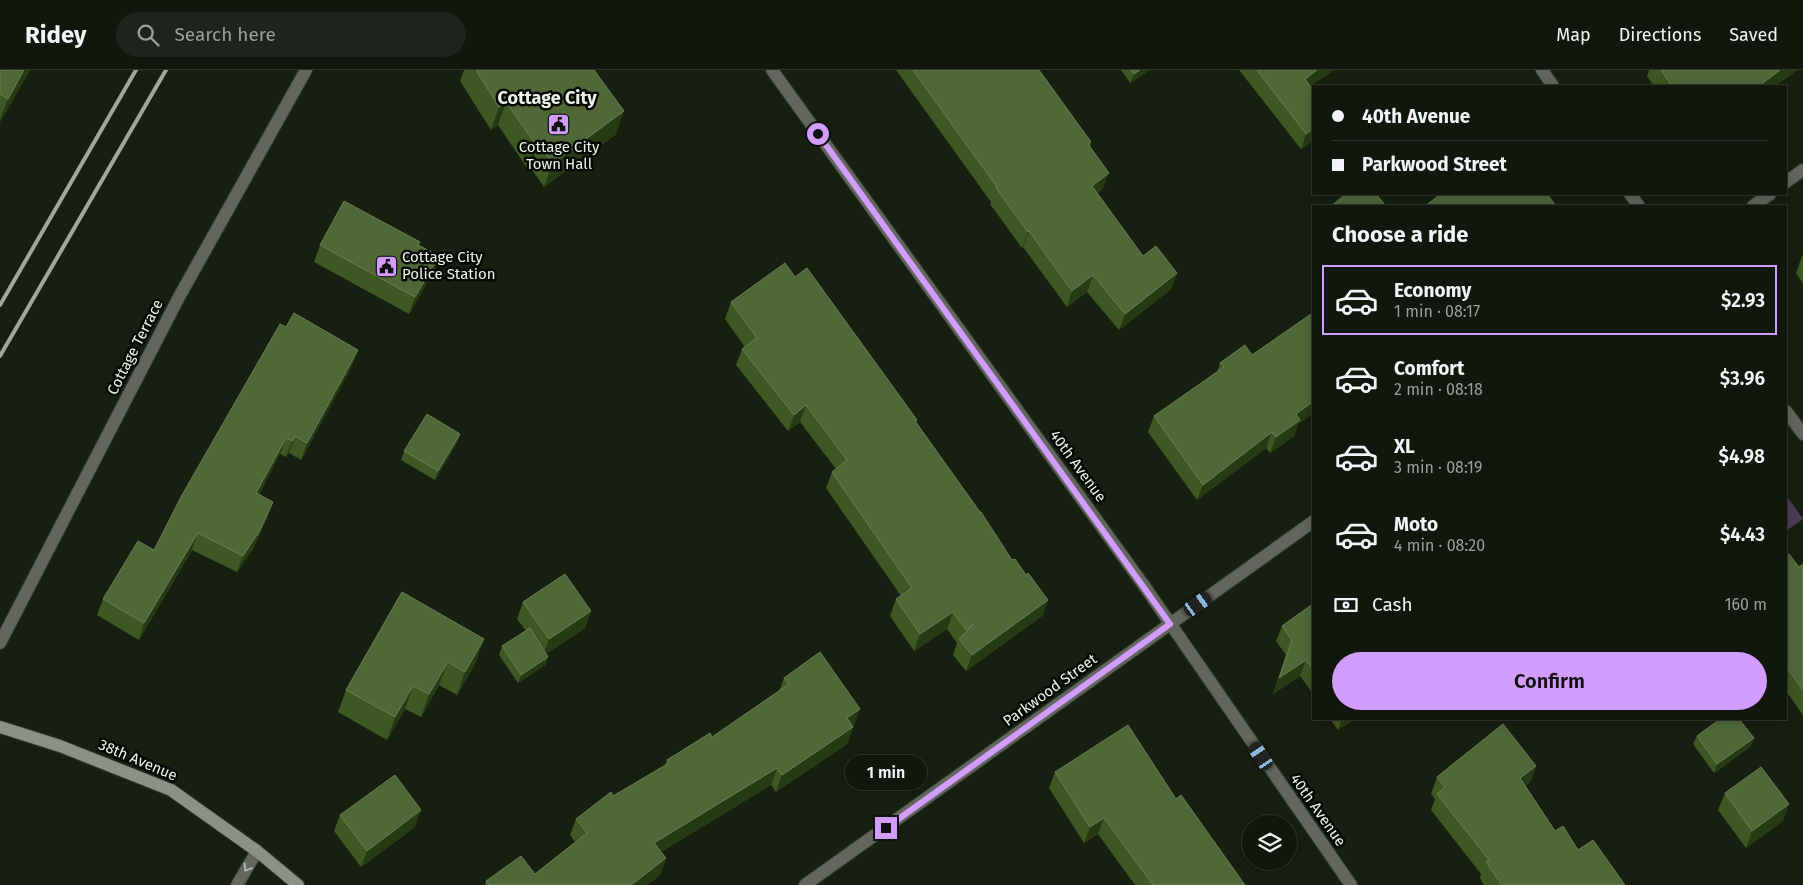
<!DOCTYPE html>
<html lang="en">
<head>
<meta charset="utf-8">
<style>
  :root { --surface:#11170d; --page:#1e241b; --text:#f1f3f6; --muted:#9c9f9d; --line:#30362e; --accent:#d29cfd }
  body { margin:0; font-family:"Fira Sans",sans-serif; background:var(--page); color:var(--text); height:100vh; display:flex; flex-direction:column; font-size:19px; white-space:nowrap }
  * { box-sizing:border-box; margin:0 }
  p { font-size:16px; color:var(--muted) }
  .icon { flex:none; width:28px; height:28px; fill:none; stroke:currentColor; stroke-width:2; stroke-linecap:round; stroke-linejoin:round }
  .map { position:relative; flex:1; overflow:hidden }
  .sheet { position:absolute; left:1312px; top:135px; width:475px; height:515px; display:flex; flex-direction:column; background:var(--surface); border-radius:0px; box-shadow:0 2px 12px #0003,0 0 0 1px var(--line) }
  .sheet>* { flex:none }
  .top-card { position:absolute; left:1312px; top:15px; width:475px; height:110px; border-radius:0px; box-shadow:0 2px 12px #0003,0 0 0 1px var(--line); display:grid; align-content:center; height:110px; padding:0 20px; background:var(--surface) }
  .buttons { position:absolute; left:1242px; top:745px; display:grid; gap:10px }
  .buttons a { display:grid; place-items:center; width:55px; height:55px; border-radius:50%; background:var(--surface); box-shadow:0 2px 12px #0003,0 0 0 1px var(--line); font-size:25px }
  .end { position:absolute; width:22px; height:22px; margin:-11px; border:6px solid #d29cfd; background:#111; box-shadow:0 0 0 2px #111 }
  .from { border-radius:50% }
  .bubble { position:absolute; height:35px; border-radius:18px; background:var(--surface); box-shadow:0 2px 12px #0003,0 0 0 1px var(--line); font-size:16px; font-weight:600; line-height:35px; text-align:center }
  .car { position:absolute; width:15px; height:30px; margin:-15px -8px; border-radius:6px; box-shadow:0 0 4px 1px #0007; background:linear-gradient(#222 24%,#8ab4d8 0 40%,#222 0 76%,#8ab4d8 0 86%,#222 0) }
  .top-card b { display:flex; align-items:center; gap:18px; height:48px; font-size:19px }
  .top-card b+b { border-top:1px solid var(--line) }
  .top-card i { width:12px; height:12px; background:var(--text) }
  ul { padding:0; list-style:none }
  li { display:flex; align-items:center; gap:15px; height:70px; margin:0 10px 8px; padding:0 10px; border:2px solid transparent; border-radius:0px }
  li div { flex:1 }
  li b { display:block; font-size:19px }
  li em { font-style:normal; font-weight:600 }
  li.selected { border-color:var(--accent) }
  li>.icon { width:45px; height:45px; stroke-width:1.5 }
  h2 { padding:0 20px; font-size:22px; line-height:60px }
  .pay { display:flex; align-items:center; gap:12px; height:55px; padding:0 20px; font-size:19px }
  .pay p { margin-inline-start:auto }
  .action { display:flex; gap:10px; margin-top:auto; padding:10px 20px }
  .action a { flex:1; height:58px; border-radius:30px; background:var(--accent); color:#111; font-size:20px; font-weight:600; line-height:58px; text-align:center }
  header { display:flex; align-items:center; gap:30px; box-sizing:border-box; height:70px; padding:0 25px; background:var(--surface); border-bottom:1px solid var(--line) }
  header strong { font-size:24px }
  nav { display:flex; gap:28px; margin-inline-start:auto; font-size:18px }
  .search { width:350px; height:45px; background:var(--page); display:flex; align-items:center; gap:12px; box-sizing:border-box; padding:0 18px; border-radius:28px; color:var(--muted); font-size:19px }
  .map>svg:first-child { display:block }
  .green { fill:#4c3b59 }
  .lines { fill:none; stroke-linecap:round; stroke-linejoin:round }
  .service-casing { stroke:#31382b; stroke-width:14 }
  .minor-casing { stroke:#31382b; stroke-width:14 }
  .secondary-casing { stroke:#31382b; stroke-width:14 }
  .service { stroke:#62665f; stroke-width:12 }
  .minor { stroke:#62665f; stroke-width:12 }
  .secondary { stroke:#8a9185; stroke-width:12 }
  .rail { stroke:#9fa69b; stroke-width:4 }
  .wall { fill:#3d5823 }
  .shaded-wall { fill:#263a13 }
  .building { fill:#506838; stroke:#697e54 }
  .oneway { stroke:#aeb4ab }
  .route { stroke:#d29cfd; stroke-width:6 }
  .labels { text-anchor:middle; stroke-width:5; stroke-linejoin:round; paint-order:stroke }
  .poi-label { font-size:15px; fill:#edf3e9; stroke:#050803 }
  .street-label { font-size:15px; fill:#edf3e9; stroke:#050803 }
  .quarter-label { font-size:18px; font-weight:bold; fill:#edf3e9; stroke:#050803 }
</style>
</head>
<body>
<header>
<strong>Ridey</strong>
<div class="search"><svg class="icon" aria-label="search" viewBox="0 0 24 24"><circle cx="10" cy="10" r="6"/><path d="M15 15l6 6"/></svg>Search here</div>
<nav><a>Map</a><a>Directions</a><a>Saved</a></nav>
</header>
<div class="map">
<svg width="1803" height="815" viewBox="0 0 1803 815">
  <rect width="100%" height="100%" fill="#171f11"/>
  <!-- green -->
  <polygon class="green" points="1786,425 1803,449 1786,461"/>
  <g class="lines">
    <defs>
      <polyline id="service" points="237,815 257,781"/>
      <g id="minor">
        <polyline points="772,0 1145,517 1351,815"/>
        <polyline points="1542,0 1553,16"/>
        <polyline points="1786,112 1803,100"/>
        <polyline points="1630,124 1639,136"/>
        <polyline points="1753,136 1770,124"/>
        <polyline points="1786,341 1803,364"/>
        <polyline points="0,573 179,227 306,0"/>
        <polyline points="805,815 1314,451"/>
      </g>
      <polyline id="secondary" points="0,657 60,676 171,720 257,781 298,815"/>
    </defs>
    <!-- service casing -->
    <use href="#service" class="service-casing"/>
    <!-- minor casing -->
    <use href="#minor" class="minor-casing"/>
    <!-- secondary casing -->
    <use href="#secondary" class="secondary-casing"/>
    <!-- service -->
    <use href="#service" class="service"/>
    <!-- minor -->
    <use href="#minor" class="minor"/>
    <!-- secondary -->
    <use href="#secondary" class="secondary"/>
    <!-- rail -->
    <g class="rail">
      <polyline points="0,235 136,0"/>
      <polyline points="0,286 166,0"/>
    </g>
  </g>
  <!-- wall -->
  <g class="wall">
    <polygon points="0,0 30,0 0,52"/>
    <polygon points="464,0 594,0 616,64 544,117 530,97 527,98 498,55 491,60 460,11"/>
    <polygon points="896,0 1039,0 1091,72 1090,77 1103,119 1097,123 1143,186 1177,203 1171,219 1119,260 1087,222 1067,237 1023,177 1022,178 990,134 991,132"/>
    <polygon points="1121,0 1150,0 1130,13"/>
    <polygon points="1239,0 1334,0 1310,16 1314,21 1314,70 1301,79"/>
    <polygon points="1649,0 1797,0 1775,16 1654,16 1647,6"/>
    <polygon points="320,175 419,175 439,186 433,202 409,244 314,192"/>
    <polygon points="1803,185 1803,213 1796,203 1802,186"/>
    <polygon points="795,207 917,350 916,352 1012,490 1048,530 1042,546 966,601 953,585 957,573 947,559 914,581 890,546 896,529 901,526 826,418 832,402 836,399 800,352 788,361 736,295 742,279 745,277 725,249 731,232"/>
    <polygon points="1314,242 1314,343 1298,354 1294,366 1270,383 1266,378 1197,430 1148,362 1154,346 1217,302 1220,293 1252,285"/>
    <polygon points="352,296 301,390 289,383 286,387 280,384 259,424 273,432 267,448 253,479 237,502 192,480 139,570 97,545 103,529 154,480"/>
    <polygon points="460,364 457,373 435,410 401,390 404,381"/>
    <polygon points="1786,486 1799,497 1803,494 1803,645 1786,621"/>
    <polygon points="402,522 476,592 457,625 439,615 421,647 405,639 387,670 338,642 346,620"/>
    <polygon points="523,532 591,541 585,558 546,584 548,587 545,595 518,613 499,585 502,576 526,561 517,549"/>
    <polygon points="1314,533 1314,625 1300,606 1273,624 1286,585 1276,571 1282,556"/>
    <polygon points="784,608 854,656 853,657 847,674 776,722 771,715 661,782 666,788 660,805 647,815 485,815 486,811 535,804 575,772 570,765 576,749 665,695 667,690 712,667 779,621"/>
    <polygon points="1330,649 1354,649 1338,660"/>
    <polygon points="1697,666 1754,668 1750,677 1714,703 1693,674"/>
    <polygon points="1536,696 1530,712 1525,716 1555,761 1625,815 1484,815 1480,808 1481,804 1431,740 1435,729 1431,724 1437,707"/>
    <polygon points="1055,702 1176,729 1245,815 1135,815 1098,764 1084,773 1049,718"/>
    <polygon points="1725,723 1783,751 1746,778 1718,740"/>
    <polygon points="340,745 415,757 361,797 334,761"/>
  </g>
  <!-- shaded-wall -->
  <g class="shaded-wall">
    <polygon points="24,0 30,0 0,52 0,49 8,29"/>
    <polygon points="1140,0 1150,0 1130,13 1134,4"/>
    <polygon points="1317,0 1334,0 1299,24 1305,9"/>
    <polygon points="1780,0 1797,0 1775,16 1758,16"/>
    <polygon points="506,32 498,55 491,60 499,37"/>
    <polygon points="624,41 616,64 544,117 552,94"/>
    <polygon points="1314,58 1314,70 1301,79 1306,64"/>
    <polygon points="539,74 530,97 527,98 536,75"/>
    <polygon points="1109,103 1103,119 1086,132 1092,116"/>
    <polygon points="1029,161 1023,177 1022,178 1028,162"/>
    <polygon points="439,186 433,202 409,244 415,227"/>
    <polygon points="1177,203 1171,219 1119,260 1125,244"/>
    <polygon points="1093,205 1087,222 1067,237 1072,221"/>
    <polygon points="358,280 352,296 301,390 307,373"/>
    <polygon points="1314,331 1314,343 1298,354 1294,366 1270,383 1276,367 1296,344"/>
    <polygon points="806,335 800,352 788,361 794,345"/>
    <polygon points="1272,362 1266,378 1197,430 1203,415"/>
    <polygon points="460,364 457,373 435,410 438,401"/>
    <polygon points="295,366 289,383 286,387 292,371"/>
    <polygon points="286,368 280,384 250,439 256,423"/>
    <polygon points="273,432 267,448 253,479 237,502 243,486"/>
    <polygon points="198,463 192,480 139,570 144,553"/>
    <polygon points="1048,530 1042,546 966,601 972,585"/>
    <polygon points="591,541 585,558 543,586 549,569"/>
    <polygon points="953,542 947,559 914,581 920,564"/>
    <polygon points="484,569 476,592 457,625 465,602"/>
    <polygon points="548,587 545,595 518,613 521,605"/>
    <polygon points="1306,590 1300,606 1273,624 1279,608"/>
    <polygon points="448,592 439,615 421,647 429,624"/>
    <polygon points="413,616 405,639 387,670 395,647"/>
    <polygon points="860,639 854,656 841,665 847,648"/>
    <polygon points="1342,649 1354,649 1338,660"/>
    <polygon points="853,657 847,674 776,722 782,705"/>
    <polygon points="1754,668 1750,677 1714,703 1717,694"/>
    <polygon points="1536,696 1530,712 1513,725 1520,708"/>
    <polygon points="777,698 771,715 648,790 654,773"/>
    <polygon points="1789,734 1783,751 1746,778 1752,761"/>
    <polygon points="421,740 415,757 361,797 367,781"/>
    <polygon points="1104,748 1098,764 1084,773 1090,757"/>
    <polygon points="666,788 660,805 647,815 631,815"/>
  </g>
  <!-- building -->
  <g class="building">
    <polygon points="0,0 24,0 8,29 0,24"/>
    <polygon points="476,0 594,0 624,41 552,94 539,74 536,75 506,32 499,37"/>
    <polygon points="913,0 1039,0 1091,72 1088,74 1109,103 1092,116 1143,186 1156,176 1177,203 1125,244 1093,205 1072,221 1029,161 1028,162 996,118 997,117"/>
    <polygon points="1131,0 1140,0 1134,4"/>
    <polygon points="1257,0 1317,0 1305,9 1314,21 1314,58 1306,64"/>
    <polygon points="1661,0 1780,0 1759,16 1672,16"/>
    <polygon points="1346,124 1376,124 1386,136 1331,136"/>
    <polygon points="1441,124 1547,124 1556,136 1425,136"/>
    <polygon points="344,131 420,172 418,175 439,186 415,227 320,175"/>
    <polygon points="785,193 795,207 807,198 917,350 915,351 980,442 981,442 1012,490 1015,489 1026,505 1028,503 1048,530 972,585 959,569 974,554 966,560 953,542 920,564 896,529 912,518 832,402 847,390 806,335 794,345 742,279 757,268 731,232"/>
    <polygon points="1314,242 1314,331 1296,344 1300,350 1276,367 1272,362 1203,415 1154,346 1224,297 1220,293 1245,275 1252,285"/>
    <polygon points="294,243 358,280 307,373 295,366 292,371 286,368 256,423 273,432 259,462 243,486 198,463 144,553 103,529 138,471 154,480 182,425 280,254 286,257"/>
    <polygon points="427,344 460,364 438,401 404,381"/>
    <polygon points="1789,484 1799,497 1803,494 1803,620 1786,596 1786,486"/>
    <polygon points="565,504 591,541 549,569 523,532"/>
    <polygon points="402,522 484,569 465,602 448,592 429,624 413,616 395,647 346,620"/>
    <polygon points="1314,533 1314,601 1306,590 1279,608 1292,570 1282,556"/>
    <polygon points="530,558 548,587 521,605 502,576"/>
    <polygon points="820,582 860,639 847,648 853,657 782,705 777,698 654,773 666,788 631,815 489,815 486,811 521,786 535,804 587,763 576,749 611,722 613,726 669,693 667,690 710,663 712,667 789,614 784,608"/>
    <polygon points="1720,649 1739,649 1754,668 1717,694 1697,666"/>
    <polygon points="1503,654 1536,696 1520,708 1555,761 1563,756 1578,780 1593,770 1625,815 1502,815 1486,792 1489,790 1437,724 1445,717 1437,707"/>
    <polygon points="1128,655 1176,729 1181,725 1245,815 1153,815 1104,748 1090,757 1055,702"/>
    <polygon points="1761,697 1789,734 1752,761 1725,723"/>
    <polygon points="395,705 421,740 367,781 340,745"/>
  </g>
  <!-- one-way arrows -->
  <defs><path id="oneway-chevron" d="M-2-3.5L2.5 0L-2 3.5" fill="none" stroke-width="1.6" stroke-linecap="round" stroke-linejoin="round" transform="scale(1.25)"/></defs>
  <use class="oneway" href="#oneway-chevron" transform="translate(247 798) rotate(121)"/>
  <g class="lines">
    <!-- route -->
    <polyline class="route" points="818,64 1170,554 886,758"/>
  </g>
  <!-- icons -->
  <defs>
    <symbol id="civic-square" viewBox="-11 -11 22 22"><rect x="-9" y="-9" width="18" height="18" rx="4" fill="#d29cfd" stroke="#050803"/><path d="M-.6-6.5H3V-4.5H.6V-3L4-1V1h2V6H-6V1h2V-1L-.6-3ZM-1.2 2.5V6h2.4V2.5Z" fill="#111"/></symbol>
  </defs>
  <g fill-rule="evenodd">
    <use href="#civic-square" x="546" y="42" width="25" height="25"/>
    <use href="#civic-square" x="374" y="184" width="25" height="25"/>
  </g>
  <g class="labels">
    <!-- poi labels -->
    <g class="poi-label">
      <text x="559" y="82">Cottage City<tspan x="559" dy="17">Town Hall</tspan></text>
      <text x="402" y="192" text-anchor="start">Cottage City<tspan x="402" dy="17">Police Station</tspan></text>
    </g>
    <!-- street labels -->
    <g class="street-label">
      <text transform="translate(135 277) rotate(-63)" y="5">Cottage Terrace</text>
      <text transform="translate(1078 396) rotate(54)" y="5">40th Avenue</text>
      <text transform="translate(1050 620) rotate(-36)" y="5">Parkwood Street</text>
      <text transform="translate(138 690) rotate(23)" y="5">38th Avenue</text>
      <text transform="translate(1318 740) rotate(55)" y="5">40th Avenue</text>
    </g>
    <!-- quarter labels -->
    <g class="quarter-label">
      <text x="547" y="34">Cottage City</text>
    </g>
  </g>
</svg>
<div class="buttons">
<a><svg class="icon" aria-label="layers" viewBox="0 0 24 24"><path d="M12 4l9 5-9 5-9-5zM3 14l9 5 9-5"/></svg></a>
</div>
<i class="end from" style="left:818px;top:64px"></i>
<i class="end" style="left:886px;top:758px"></i>
<div class="bubble" style="left:845px;top:685px;width:82px">1 min</div>
<i class="car" style="left:1198px;top:534px;rotate:55deg"></i>
<i class="car" style="left:1261px;top:686px;rotate:326deg"></i>
<div class="top-card">
<b><i class="from"></i>40th Avenue</b>
<b><i></i>Parkwood Street</b>
</div>
<section class="sheet">
<h2>Choose a ride</h2>
<ul>
<li class="selected"><svg class="icon" aria-label="car" viewBox="0 0 24 24"><path d="M5 17H2v-5l4-1 3-4h7l3 4 3 1v5h-3M9 17h6M6 11h13"/><circle cx="7" cy="17" r="2"/><circle cx="17" cy="17" r="2"/></svg><div><b>Economy</b><p>1 min · 08:17</p></div><em>$2.93</em></li>
<li><svg class="icon" aria-label="car" viewBox="0 0 24 24"><path d="M5 17H2v-5l4-1 3-4h7l3 4 3 1v5h-3M9 17h6M6 11h13"/><circle cx="7" cy="17" r="2"/><circle cx="17" cy="17" r="2"/></svg><div><b>Comfort</b><p>2 min · 08:18</p></div><em>$3.96</em></li>
<li><svg class="icon" aria-label="car" viewBox="0 0 24 24"><path d="M5 17H2v-5l4-1 3-4h7l3 4 3 1v5h-3M9 17h6M6 11h13"/><circle cx="7" cy="17" r="2"/><circle cx="17" cy="17" r="2"/></svg><div><b>XL</b><p>3 min · 08:19</p></div><em>$4.98</em></li>
<li><svg class="icon" aria-label="car" viewBox="0 0 24 24"><path d="M5 17H2v-5l4-1 3-4h7l3 4 3 1v5h-3M9 17h6M6 11h13"/><circle cx="7" cy="17" r="2"/><circle cx="17" cy="17" r="2"/></svg><div><b>Moto</b><p>4 min · 08:20</p></div><em>$4.43</em></li>
</ul>
<div class="pay"><svg class="icon" aria-label="cash" viewBox="0 0 24 24"><path d="M3 7h18v10H3z"/><circle cx="12" cy="12" r="2"/></svg>Cash<p>160 m</p></div>
<div class="action"><a>Confirm</a></div>
</section>
</div>
</body>
</html>
